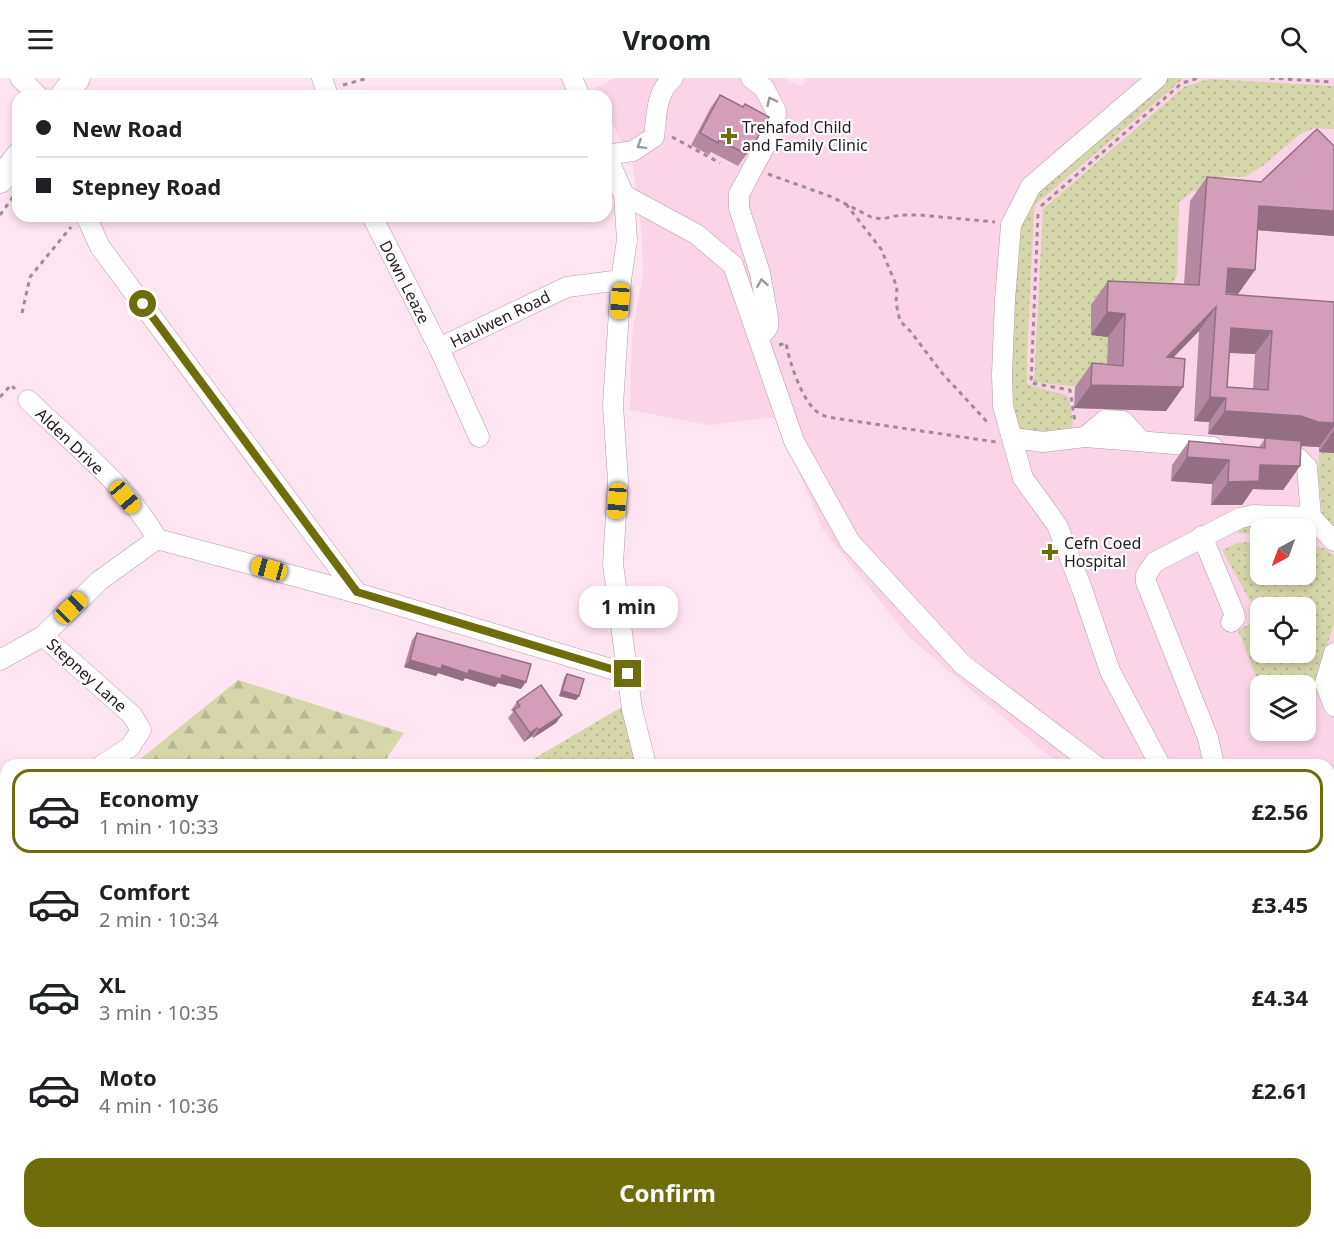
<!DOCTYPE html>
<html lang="en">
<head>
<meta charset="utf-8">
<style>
  :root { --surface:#fff; --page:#f2f2f2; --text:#202124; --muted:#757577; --line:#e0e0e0; --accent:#6e6d0c }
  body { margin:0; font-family:"Noto Sans",sans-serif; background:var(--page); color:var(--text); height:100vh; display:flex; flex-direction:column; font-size:22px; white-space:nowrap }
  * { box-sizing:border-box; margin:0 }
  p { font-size:20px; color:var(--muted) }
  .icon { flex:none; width:33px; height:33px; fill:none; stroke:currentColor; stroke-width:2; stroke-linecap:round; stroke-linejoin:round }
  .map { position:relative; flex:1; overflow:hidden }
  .sheet { position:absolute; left:0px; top:681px; width:1335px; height:480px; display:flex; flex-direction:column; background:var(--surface); border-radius:18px 18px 0 0; box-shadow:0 3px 9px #0003 }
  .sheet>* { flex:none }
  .guide { position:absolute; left:12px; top:12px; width:600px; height:132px; border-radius:18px; box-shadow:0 3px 9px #0003; display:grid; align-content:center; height:132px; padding:0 24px; background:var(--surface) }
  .needle { width:39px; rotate:221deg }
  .buttons { position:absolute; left:1250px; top:441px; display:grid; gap:12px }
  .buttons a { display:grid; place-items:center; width:66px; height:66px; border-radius:12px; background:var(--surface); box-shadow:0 3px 9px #0003; font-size:30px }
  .end { position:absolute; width:27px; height:27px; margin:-14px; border:8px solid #6e6d0c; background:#fff; box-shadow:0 0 0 3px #fff }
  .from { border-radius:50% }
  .bubble { position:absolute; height:42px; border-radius:18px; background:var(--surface); box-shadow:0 3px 9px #0003; font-size:20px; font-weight:700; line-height:42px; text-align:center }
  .car { position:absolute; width:18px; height:36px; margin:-18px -9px; border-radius:8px; box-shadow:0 0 4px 2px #0007; background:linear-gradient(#f5c518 24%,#345 0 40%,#f5c518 0 76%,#345 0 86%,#f5c518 0) }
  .guide b { display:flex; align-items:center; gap:21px; height:57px; font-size:22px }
  .guide b+b { border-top:2px solid var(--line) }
  .guide i { width:15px; height:15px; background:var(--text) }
  ul { padding:10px 0 0; list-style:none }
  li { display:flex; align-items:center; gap:18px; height:84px; margin:0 12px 9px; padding:0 12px; border:3px solid transparent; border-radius:18px }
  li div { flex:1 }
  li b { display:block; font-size:22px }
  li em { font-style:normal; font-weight:700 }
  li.on { border-color:var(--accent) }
  li>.icon { width:54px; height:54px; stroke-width:1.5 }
  .cta { display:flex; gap:12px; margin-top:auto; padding:12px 24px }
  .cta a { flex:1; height:69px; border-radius:18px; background:var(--accent); color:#fff; font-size:24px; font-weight:700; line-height:69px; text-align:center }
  header { display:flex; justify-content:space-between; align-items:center; height:78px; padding:0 24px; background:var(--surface); font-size:27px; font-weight:700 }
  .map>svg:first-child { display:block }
  .built { fill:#fcd4e8; fill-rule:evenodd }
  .grass { fill:url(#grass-dots); fill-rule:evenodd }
  .forest { fill:url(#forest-firs) }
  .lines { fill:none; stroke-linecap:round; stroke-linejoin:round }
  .minor-casing { stroke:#b798a8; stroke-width:21 }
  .major-casing { stroke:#b798a8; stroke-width:27 }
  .path { stroke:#a08c97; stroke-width:3; stroke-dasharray:4.5 4.5; stroke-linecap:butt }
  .minor { stroke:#fff; stroke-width:20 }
  .major { stroke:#fff; stroke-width:26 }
  .wall { fill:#b688a1; fill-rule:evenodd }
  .shaded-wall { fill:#946f83 }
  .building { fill:#d49ebb; stroke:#946f83; stroke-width:1.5; fill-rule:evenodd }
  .oneway { stroke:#9d989b }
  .route { stroke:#6e6d0c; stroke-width:8 }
  .poi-dot { fill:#6e6d0c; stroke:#fff; stroke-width:2 }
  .labels { text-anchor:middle; stroke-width:4.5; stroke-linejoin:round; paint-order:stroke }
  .poi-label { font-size:16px; fill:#251a20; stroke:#fff; text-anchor:start }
  .street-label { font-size:16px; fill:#251a20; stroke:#fff }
</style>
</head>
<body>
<header><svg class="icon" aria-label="menu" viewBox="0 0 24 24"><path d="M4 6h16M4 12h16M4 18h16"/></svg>Vroom<svg class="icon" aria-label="search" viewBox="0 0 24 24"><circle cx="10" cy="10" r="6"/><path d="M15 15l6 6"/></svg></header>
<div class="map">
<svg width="1334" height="1161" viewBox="0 0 1334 1161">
  <defs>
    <pattern id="grass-dots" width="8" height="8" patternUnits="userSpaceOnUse" patternTransform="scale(1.5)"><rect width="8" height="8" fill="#d5d6a9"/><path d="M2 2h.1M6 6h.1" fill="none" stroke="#b7b791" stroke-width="1.8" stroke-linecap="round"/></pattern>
    <pattern id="forest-firs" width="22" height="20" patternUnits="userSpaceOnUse" patternTransform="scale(1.5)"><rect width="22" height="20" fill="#d5d6a9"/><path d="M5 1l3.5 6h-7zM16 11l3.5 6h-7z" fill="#b7b791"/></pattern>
  </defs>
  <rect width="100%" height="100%" fill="#ffe4f2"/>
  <!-- built -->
  <g class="built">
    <path d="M615,0h169l18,9 4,-9h528v908l-5,-4v-217h-266l-18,-12 -137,-117 -85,-106 -47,-113 -68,8 -78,-15 2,-76 11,-60 -2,-48 -8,-60 -27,-55v-15h-7l-4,-8zM1260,452h45v44h-45zM1260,530h45v44h-45zM1260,608h45v44h-45z"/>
    <polygon points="0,1089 6,1093 6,1155 86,1155 92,1161 0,1161"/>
  </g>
  <!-- grass -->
  <g class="grass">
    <polygon points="1164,0 1184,0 1036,126 1034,134 1027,275 1027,306 1068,318 1073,340 1071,357 1022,354 1013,344 1007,319 1011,190 1025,126"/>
    <polygon points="1209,1 1334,8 1334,51 1314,50 1299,57 1264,87 1245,99 1224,98 1221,116 1193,113 1179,124 1177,198 1165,217 1091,257 1108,259 1106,312 1034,304 1043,131 1184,9"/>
    <polygon points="1319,374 1334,375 1334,449 1318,435 1322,434 1318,395"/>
    <polygon points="1249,447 1303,448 1315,456 1313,458 1305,458 1305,452 1260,452 1260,456 1239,455 1238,452"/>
    <path d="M1239,464l21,1v31h45v-29l19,3 10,7v69l-15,47v15l-4,17 -10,10v-27l-45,1 -22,-57 22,-11 -38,-69zM1260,530h45v44h-45z"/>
    <polygon points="627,626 641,687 523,687"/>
    <polygon points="0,1123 6,1127 6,1155 63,1155 73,1161 0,1161"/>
    <polygon points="114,1155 386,1155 386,1161 117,1161"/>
    <polygon points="421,1155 983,1155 977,1161 421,1161"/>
  </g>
  <!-- forest -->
  <polygon class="forest" points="238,602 404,655 382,687 133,687"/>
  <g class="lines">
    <defs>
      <g id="minor">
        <polyline points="20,0 38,18"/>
        <polyline points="322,0 328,18"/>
        <polyline points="572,0 580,18"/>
        <polyline points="751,0 764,10 776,33 775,49 739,116 739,130 760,195 768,239 768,249 764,254 758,257"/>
        <polyline points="1157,0 1031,108 1011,147 1005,222 1002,296 1003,328 1023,400 1057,447 1082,511 1110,593 1160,687"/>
        <polyline points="606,76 624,117 627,162 621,202 613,327 618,403 613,486 632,631 646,687"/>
        <path d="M606,77l27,-4 21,-14c3,-21 1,-44 19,-59"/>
        <polyline points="624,117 696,156 733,187 794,363 850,464 962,586 1095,687"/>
        <polyline points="86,138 100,169 357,515"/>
        <polyline points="372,138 439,270 479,359"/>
        <polyline points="439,270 567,209 621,202"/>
        <path d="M28,322c43,42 100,86 129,139"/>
        <polyline points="1085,359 1105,342 1123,343 1141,363"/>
        <polyline points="1013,360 1043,364 1085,359 1213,369"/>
        <polyline points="1278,373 1297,379 1307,389 1311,439 1334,463"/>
        <polyline points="1202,458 1234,535 1235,540 1231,544"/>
        <polyline points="43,558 132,637 141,652 130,669 102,687"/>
        <polyline points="1334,575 1325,605 1334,628"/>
        <polyline points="0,582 43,558 99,503 157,461 357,515 628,596"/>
        <polyline points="1214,687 1208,660 1146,504 1146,497 1155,484 1240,440 1253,437 1311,439"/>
        <polyline points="1329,805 1334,805"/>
        <polyline points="1181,1155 1188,1161"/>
      </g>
      <g id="major">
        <polyline points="63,18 77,0"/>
        <polyline points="0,102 18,79"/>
      </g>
    </defs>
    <!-- minor casing -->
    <use href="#minor" class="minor-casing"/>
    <!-- major casing -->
    <use href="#major" class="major-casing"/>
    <!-- path -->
    <g class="path">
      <polyline points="1270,0 1333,4"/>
      <polyline points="343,7 368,0"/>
      <polyline points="672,59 720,85"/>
      <polyline points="768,96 832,119 871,139 882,141 900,137 920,137 995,144"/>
      <polyline points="846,126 881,171 897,209 896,225 900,243 911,254 942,295 989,346"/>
      <polyline points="1041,128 1182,5 1199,0"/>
      <polyline points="1038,136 1031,305 1070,312 1075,344"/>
      <polyline points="0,137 13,119"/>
      <polyline points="22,235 30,199 71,149"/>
      <path d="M779,267l7,-2c3,18 15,54 29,67 3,3 8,5 12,7l169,25"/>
      <polyline points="0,319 11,307 15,311"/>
    </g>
    <!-- minor -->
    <use href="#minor" class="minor"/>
    <!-- major -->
    <use href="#major" class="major"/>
  </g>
  <!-- wall -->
  <g class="wall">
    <polygon points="720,17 754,66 738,88 711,74 709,77 691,67 711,29"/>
    <path d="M1207,99l127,59 -77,-6 -2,40 -17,24 -11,-1 -1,1 108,8v151l-15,-1v-5l-18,-1 -1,20 -17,24 -30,-1 -11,16h-31l1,-21 -41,-3 1,-16 17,-24 70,6 6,-8 -57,-5 1,-12 -15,-1 5,-90 -26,27 10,29 -17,24 -92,-3 1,-21 17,-24 15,2 1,-28 -17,-2v-30l17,-24 76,3 6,-83zM1229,275l26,1 -2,35 -26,-2z"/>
    <polygon points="417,555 521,611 498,605 495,609 465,600 463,603 438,595 436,598 404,589 412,562"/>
    <polygon points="567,596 579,618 576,622 559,618 564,600"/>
    <polygon points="517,624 556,645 533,660 532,658 524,664 508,640 513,634 511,632"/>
  </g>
  <!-- shaded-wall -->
  <g class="shaded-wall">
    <polygon points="1259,128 1334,133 1334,158 1242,151"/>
    <polygon points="1228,190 1255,192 1238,216 1212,214"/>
    <polygon points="1216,229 1199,253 1150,303 1167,279"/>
    <polygon points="1107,234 1125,236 1108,259 1091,257"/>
    <polygon points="1231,250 1272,253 1255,276 1214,274"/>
    <polygon points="1091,307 1183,309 1166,333 1074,330"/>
    <polygon points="1210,319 1226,320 1209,344 1194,343"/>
    <polygon points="1225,333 1301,338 1334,345 1334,348 1319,369 1301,368 1284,362 1208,356"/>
    <polygon points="1334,352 1334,375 1319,374"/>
    <polygon points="1187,379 1229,382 1212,406 1171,403"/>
    <polygon points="1260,387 1300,388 1283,412 1253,411 1242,427 1211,427 1228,404"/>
    <polygon points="410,582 502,597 526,604 521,611 498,605 495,609 465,600 463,603 438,595 436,598 404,589"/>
    <polygon points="562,613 579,618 576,622 559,618"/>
    <polygon points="562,637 556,645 533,660 539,652"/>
    <polygon points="537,650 532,658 524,664 530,655"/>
  </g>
  <!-- building -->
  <g class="building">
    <polygon points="720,17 743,29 745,26 769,39 754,66 752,65 746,76 719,62 718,65 700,55"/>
    <path d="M1317,51l17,17v65l-75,-5 -4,64 -27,-2 -2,26 108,8v121l-16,-1 -17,-6 -76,-5 1,-13 -16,-1 6,-90 -49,50 18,2 -2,28 -92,-2 1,-22 31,3 2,-52 -18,-2 1,-31 91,4 8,-108 54,5zM1231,250l41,3 -4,59 -41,-3z"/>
    <polygon points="1265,360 1301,363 1300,388 1260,387 1259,403 1228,404 1229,382 1187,379 1189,363 1265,370"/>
    <polygon points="417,555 531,586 526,604 502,597 501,601 469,592 468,596 442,587 441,591 410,582"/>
    <polygon points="567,596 584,601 579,618 562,613"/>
    <polygon points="541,607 562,637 539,652 537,650 530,655 514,632 520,628 517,624"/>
  </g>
  <!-- one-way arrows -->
  <defs><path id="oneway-chevron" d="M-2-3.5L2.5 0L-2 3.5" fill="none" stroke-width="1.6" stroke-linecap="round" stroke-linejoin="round" transform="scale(1.5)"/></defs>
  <g class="oneway">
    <use href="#oneway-chevron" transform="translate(771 23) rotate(-116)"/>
    <use href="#oneway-chevron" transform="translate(641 67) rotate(148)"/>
    <use href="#oneway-chevron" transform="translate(762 205) rotate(-100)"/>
  </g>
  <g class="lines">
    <!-- route -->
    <polyline class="route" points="143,226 357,514 628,596"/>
  </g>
  <!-- markers -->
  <g class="poi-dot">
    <path d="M726 49h6v6h6v6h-6v6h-6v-6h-6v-6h6z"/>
    <path d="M1047 465h6v6h6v6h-6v6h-6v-6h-6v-6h6z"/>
  </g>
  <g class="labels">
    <!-- poi labels -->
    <g class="poi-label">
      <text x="742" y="55">Trehafod Child<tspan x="742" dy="18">and Family Clinic</tspan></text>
      <text x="1064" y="471">Cefn Coed<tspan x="1064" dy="18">Hospital</tspan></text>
    </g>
    <!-- street labels -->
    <g class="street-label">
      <text transform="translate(405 204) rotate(63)" y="6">Down Leaze</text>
      <text transform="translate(500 241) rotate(-26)" y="6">Haulwen Road</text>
      <text transform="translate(70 363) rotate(44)" y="6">Alden Drive</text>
      <text transform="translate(87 597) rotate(42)" y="6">Stepney Lane</text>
    </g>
  </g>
</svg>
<div class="buttons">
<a><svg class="needle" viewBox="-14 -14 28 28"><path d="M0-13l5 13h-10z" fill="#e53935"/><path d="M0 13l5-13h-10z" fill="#757577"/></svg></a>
<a><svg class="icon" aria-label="locate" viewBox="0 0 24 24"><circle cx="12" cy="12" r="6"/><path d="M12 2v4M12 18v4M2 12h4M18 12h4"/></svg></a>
<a><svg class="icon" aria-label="layers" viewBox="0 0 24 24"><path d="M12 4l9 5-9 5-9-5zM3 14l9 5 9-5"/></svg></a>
</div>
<i class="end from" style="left:143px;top:226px"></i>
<i class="end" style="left:628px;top:596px"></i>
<div class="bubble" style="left:579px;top:508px;width:99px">1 min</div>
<i class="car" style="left:620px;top:223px;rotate:184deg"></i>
<i class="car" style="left:125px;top:419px;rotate:140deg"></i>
<i class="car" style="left:617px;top:423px;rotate:184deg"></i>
<i class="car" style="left:269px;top:491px;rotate:285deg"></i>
<i class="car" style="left:71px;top:530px;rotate:46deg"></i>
<div class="guide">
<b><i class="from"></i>New Road</b>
<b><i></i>Stepney Road</b>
</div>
<section class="sheet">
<ul>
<li class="on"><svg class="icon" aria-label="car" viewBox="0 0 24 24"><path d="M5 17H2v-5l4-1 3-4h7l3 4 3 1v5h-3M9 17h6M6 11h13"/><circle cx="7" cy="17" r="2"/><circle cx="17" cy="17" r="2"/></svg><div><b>Economy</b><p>1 min · 10:33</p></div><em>£2.56</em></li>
<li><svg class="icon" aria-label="car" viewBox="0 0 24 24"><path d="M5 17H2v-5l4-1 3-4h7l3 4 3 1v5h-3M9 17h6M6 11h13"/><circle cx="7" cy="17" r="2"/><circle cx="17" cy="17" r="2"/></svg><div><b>Comfort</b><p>2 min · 10:34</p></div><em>£3.45</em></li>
<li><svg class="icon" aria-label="car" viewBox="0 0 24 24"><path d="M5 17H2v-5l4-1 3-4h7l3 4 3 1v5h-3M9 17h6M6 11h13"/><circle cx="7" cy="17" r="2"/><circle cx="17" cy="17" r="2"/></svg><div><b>XL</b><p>3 min · 10:35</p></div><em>£4.34</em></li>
<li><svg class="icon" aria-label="car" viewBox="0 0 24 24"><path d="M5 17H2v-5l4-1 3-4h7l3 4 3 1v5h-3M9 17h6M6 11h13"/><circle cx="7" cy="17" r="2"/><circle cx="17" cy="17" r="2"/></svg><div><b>Moto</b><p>4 min · 10:36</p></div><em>£2.61</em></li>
</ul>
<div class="cta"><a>Confirm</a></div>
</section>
</div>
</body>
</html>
